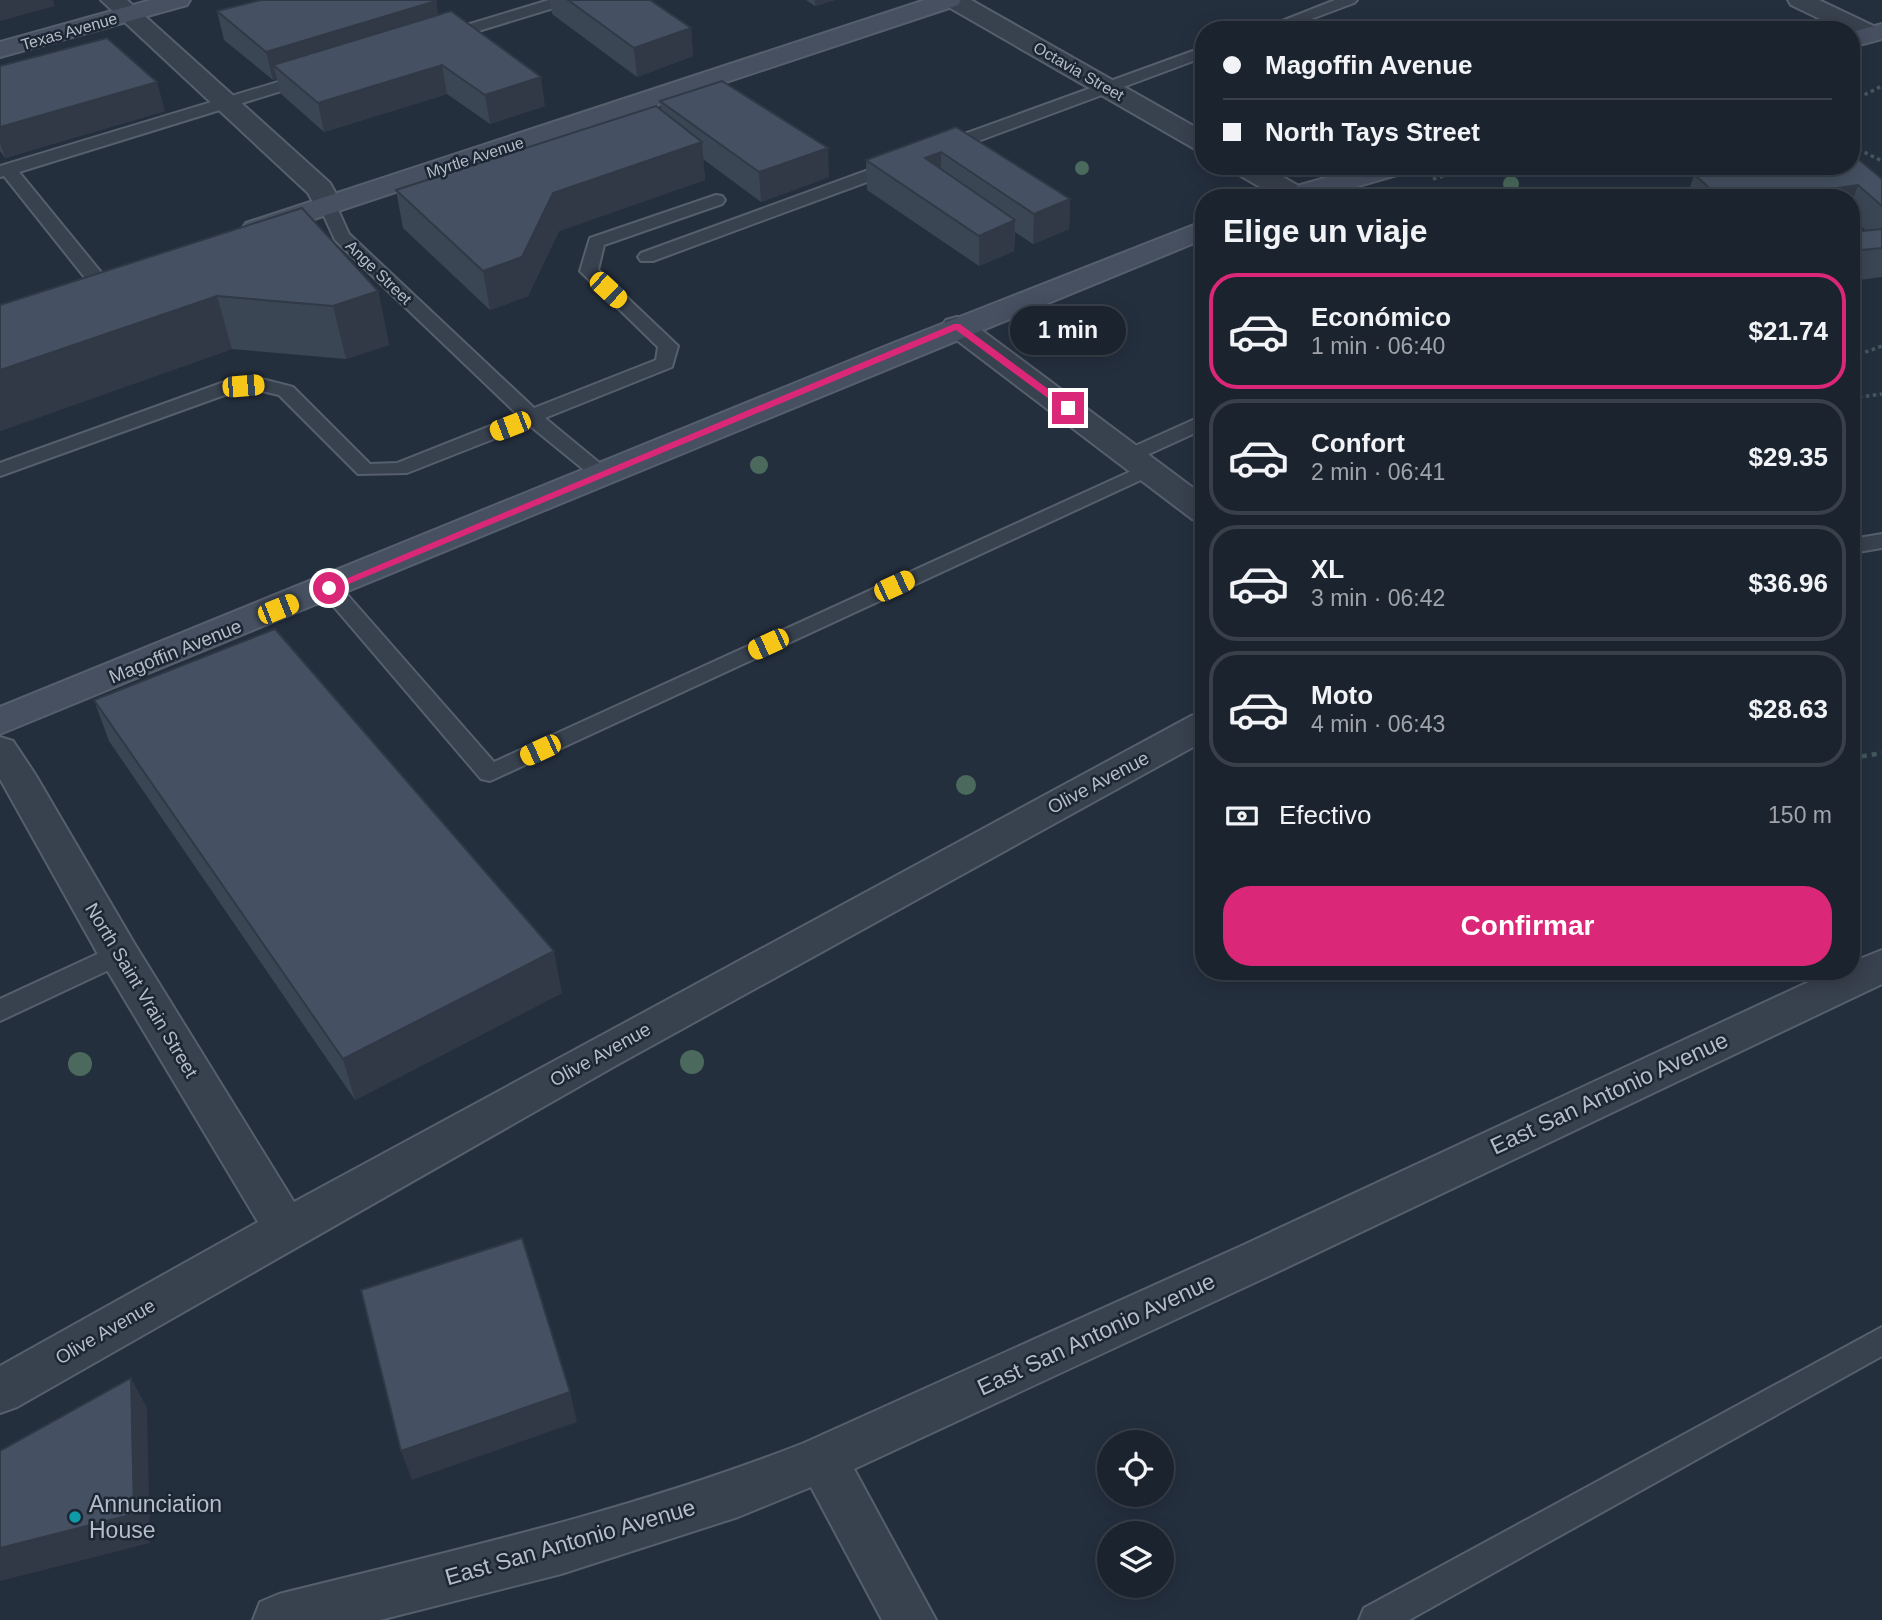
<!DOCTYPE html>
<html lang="es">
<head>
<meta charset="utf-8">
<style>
  :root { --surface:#1b232e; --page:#282f3a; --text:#f1f3f6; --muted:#a0a4aa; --line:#39404a; --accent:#db2777 }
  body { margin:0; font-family:Helvetica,sans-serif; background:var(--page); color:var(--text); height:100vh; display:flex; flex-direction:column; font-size:26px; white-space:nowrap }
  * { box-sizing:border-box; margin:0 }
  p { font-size:23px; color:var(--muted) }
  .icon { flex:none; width:38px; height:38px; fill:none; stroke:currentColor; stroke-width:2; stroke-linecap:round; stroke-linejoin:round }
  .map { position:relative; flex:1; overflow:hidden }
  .panel { position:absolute; left:1195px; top:189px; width:665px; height:791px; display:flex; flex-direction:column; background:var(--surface); border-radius:28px; box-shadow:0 4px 18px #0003,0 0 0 2px var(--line) }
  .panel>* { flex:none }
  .banner { position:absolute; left:1195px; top:21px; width:665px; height:154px; border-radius:28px; box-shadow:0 4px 18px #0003,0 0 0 2px var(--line); display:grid; align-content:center; height:154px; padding:0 28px; background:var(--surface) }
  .tools { position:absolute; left:1097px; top:1430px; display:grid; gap:14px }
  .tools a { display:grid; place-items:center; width:77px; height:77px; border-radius:50%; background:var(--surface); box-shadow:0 4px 18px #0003,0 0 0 2px var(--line); font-size:35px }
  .end { position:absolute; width:32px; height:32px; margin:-16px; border:9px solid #db2777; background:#fff; box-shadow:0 0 0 4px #fff }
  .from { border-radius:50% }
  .bubble { position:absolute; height:49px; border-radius:24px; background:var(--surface); box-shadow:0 4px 18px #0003,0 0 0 2px var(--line); font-size:23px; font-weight:600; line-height:49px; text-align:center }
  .car { position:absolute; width:21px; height:42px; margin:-21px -10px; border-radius:9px; box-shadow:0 0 5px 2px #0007; background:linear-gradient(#f5c518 24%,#345 0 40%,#f5c518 0 76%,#345 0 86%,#f5c518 0) }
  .banner b { display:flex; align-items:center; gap:24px; height:66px; font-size:26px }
  .banner b+b { border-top:2px solid var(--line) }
  .banner i { width:18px; height:18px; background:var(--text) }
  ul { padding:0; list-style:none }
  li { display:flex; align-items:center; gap:21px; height:116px; margin:0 14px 10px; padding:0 14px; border:4px solid var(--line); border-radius:28px }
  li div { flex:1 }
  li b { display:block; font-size:26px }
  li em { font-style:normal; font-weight:600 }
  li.selected { border-color:var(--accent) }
  li>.icon { width:63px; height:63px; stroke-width:1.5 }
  h2 { padding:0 28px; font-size:32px; line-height:84px }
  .pay { display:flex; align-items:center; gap:18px; height:77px; padding:0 28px; font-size:26px }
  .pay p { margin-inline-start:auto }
  .cta { display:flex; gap:14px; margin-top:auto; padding:14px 28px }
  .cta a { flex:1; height:80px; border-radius:28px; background:var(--accent); color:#fff; font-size:28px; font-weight:600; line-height:80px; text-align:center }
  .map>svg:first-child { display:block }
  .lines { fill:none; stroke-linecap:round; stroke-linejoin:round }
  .lane-casing { stroke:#565f6c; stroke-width:4 }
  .street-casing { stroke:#565f6c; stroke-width:4 }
  .secondary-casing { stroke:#565f6c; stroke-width:4 }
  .path-far1 { stroke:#44595c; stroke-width:3.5; stroke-dasharray:3.5 3.5; stroke-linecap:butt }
  .path { stroke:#44595c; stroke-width:4.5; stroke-dasharray:5 5; stroke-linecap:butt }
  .lane { fill:#38414e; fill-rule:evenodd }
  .street { fill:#38414e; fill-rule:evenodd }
  .secondary { fill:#465061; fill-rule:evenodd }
  .tree { fill:#4b6a5d }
  .wall { fill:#3b4654 }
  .shaded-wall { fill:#303945 }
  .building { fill:#455162; stroke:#303945; stroke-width:2 }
  .route { fill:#db2777 }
  .culture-dot { fill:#0f9aa8; stroke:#1d2633; stroke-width:2.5 }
  .labels { text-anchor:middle; stroke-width:5; stroke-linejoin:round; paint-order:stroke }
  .far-street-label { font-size:16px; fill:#b4bcc9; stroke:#1d2633 }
  .street-label { font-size:19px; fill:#b4bcc9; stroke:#1d2633 }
  .near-street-label { font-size:23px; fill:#b4bcc9; stroke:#1d2633 }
  .near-poi-label { font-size:23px; fill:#b4bcc9; stroke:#1d2633; text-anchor:start }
</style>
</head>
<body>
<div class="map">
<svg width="1882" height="1620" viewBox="0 0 1882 1620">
  <rect width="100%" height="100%" fill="#242f3e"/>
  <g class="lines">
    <defs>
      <g id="lane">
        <polygon points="549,0 573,0 570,3 449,40 437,40 435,37 437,34"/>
        <polygon points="1335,0 1357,0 1354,3 1282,30 1259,30"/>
        <polygon points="1204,47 1204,57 946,153 934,153 932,149 934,145"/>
        <polygon points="311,72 319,77 317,80 19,172 104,276 106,280 104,284 90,284 4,176 0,177 0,166"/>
        <polygon points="896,160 902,161 905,165 902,169 653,261 641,261 638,257 641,253"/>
        <polygon points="716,195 722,196 725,200 722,204 604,245 598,270 678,346 672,367 545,418 608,470 611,474 608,478 594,478 529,425 407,473 358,474 279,395 258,390 230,393 0,476 0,463 227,381 258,378 293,387 370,464 397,463 518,415 335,240 319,205 322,201 334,201 349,234 534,408 656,360 658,347 580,271 590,238"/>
        <polygon points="1204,415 1204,429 1138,459 1124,459 1121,455 1124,451"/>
        <polygon points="1149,463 1156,465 1159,469 1156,473 490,781 481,779 318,588 321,583 337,583 494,762"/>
        <polygon points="1882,534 1882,548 1852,553 1852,539"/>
        <polygon points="119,944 128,947 132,954 128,961 0,1021 0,999"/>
        <polygon points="1882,1327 1882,1356 1409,1620 1359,1620 1364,1608"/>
      </g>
      <g id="street">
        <polygon points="101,0 127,0 330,183 342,205 338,211 328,213 318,211 308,193"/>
        <polygon points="942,0 971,0 1204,132 1204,151 1195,149 945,5"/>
        <polygon points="1788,0 1819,0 1880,29 1882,36 1871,41 1852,34 1852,30 1843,30 1791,5"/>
        <polygon points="1231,166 1264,166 1304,189 1308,195 1306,198 1279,198 1234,172"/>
        <polygon points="957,317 968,320 1204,496 1204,522 1192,519 946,332 942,326 946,320"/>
        <polygon points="1204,712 1204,741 615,1066 17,1407 0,1413 0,1366 258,1222 104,965 0,779 0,737 13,741 35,774 134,943 294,1202 1191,716"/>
        <path d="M1882,950v34l-611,291 -417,194 82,151h-54l-71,-133 -73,30 -177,57 -181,46h-127l7,-18 19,-8c177,-44 355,-84 525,-151l435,-196 593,-276h20v-9z"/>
      </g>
      <g id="secondary">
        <polygon points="151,0 190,0 187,5 0,57 0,42"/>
        <polygon points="925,0 961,0 958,5 266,235 256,237 246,235 242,229 246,223"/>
        <polygon points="1882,24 1882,39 1852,47 1852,32"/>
        <polygon points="1367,166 1410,166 1407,172 1317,198 1272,198 1276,192"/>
        <polygon points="1204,221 1204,239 0,734 0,707 891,344"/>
      </g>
    </defs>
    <!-- lane casing -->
    <use href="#lane" class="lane-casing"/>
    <!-- street casing -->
    <use href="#street" class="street-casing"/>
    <!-- secondary casing -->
    <use href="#secondary" class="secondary-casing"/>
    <!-- path-far1 -->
    <g class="path-far1">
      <polyline points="1852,101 1882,86"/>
      <polyline points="1852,146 1882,161"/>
      <polyline points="1433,179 1480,166"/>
      <polyline points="1852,357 1882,346"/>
      <polyline points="1852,398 1882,394"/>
    </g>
    <!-- path -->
    <polyline class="path" points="1852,758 1882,753"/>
    <!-- lane -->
    <use href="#lane" class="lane"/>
    <!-- street -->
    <use href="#street" class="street"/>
    <!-- secondary -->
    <use href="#secondary" class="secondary"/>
  </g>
  <!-- trees -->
  <g class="tree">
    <circle cx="1082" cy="168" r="7"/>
    <circle cx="1511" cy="184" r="8"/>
    <circle cx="759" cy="465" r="9"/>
    <circle cx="966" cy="785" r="10"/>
    <circle cx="692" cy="1062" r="12"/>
    <circle cx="80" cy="1064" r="12"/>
  </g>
  <!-- wall -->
  <g class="wall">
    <polygon points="550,0 650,0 691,28 693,56 637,77 552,14"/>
    <polygon points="806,0 835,0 815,6"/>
    <polygon points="436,1 438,15 545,106 490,124 447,94 324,132 280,93 277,79 273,80 224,40 217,11"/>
    <polygon points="0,66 165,111 5,158 0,151"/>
    <polygon points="660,101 829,177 761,202 703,159 705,180 559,231 528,296 490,310 403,228 396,190 661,110"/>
    <polygon points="956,127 1070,199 1069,229 1033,244 1015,232 1014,251 979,266 867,190 866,160"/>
    <polygon points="1694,174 1882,179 1882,277 1852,281 1852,232 1866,231 1852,218 1852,198 1687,198"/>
    <polygon points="302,208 378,291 389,345 346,359 232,349 0,431 0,305"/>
    <polygon points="94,700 562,993 355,1100 109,741"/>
  </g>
  <!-- shaded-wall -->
  <g class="shaded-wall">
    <polygon points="0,0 53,0 55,6 0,21"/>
    <polygon points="815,0 835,0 815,6"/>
    <polygon points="436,1 441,29 273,65 277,79 273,80 266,52"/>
    <polygon points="691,28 693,56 637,77 634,48"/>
    <polygon points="442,65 447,94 324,132 318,103"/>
    <polygon points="541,77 545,106 490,124 485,95"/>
    <polygon points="157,82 165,111 5,158 0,143 0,127"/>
    <polygon points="702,142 705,180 559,231 528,296 490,310 483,271 553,193"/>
    <polygon points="828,148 829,177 761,202 759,172"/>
    <polygon points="941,152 941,182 925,158"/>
    <polygon points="1858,185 1852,203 1852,198 1770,198"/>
    <polygon points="1070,199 1069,229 1033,244 1034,214"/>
    <polygon points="1015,220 1014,251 979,266 979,236"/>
    <polygon points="378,291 389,345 346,359 333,306"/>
    <polygon points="217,296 232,349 0,431 0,370"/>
    <polygon points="554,951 562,993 355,1100 343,1059"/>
    <polygon points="131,1378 147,1408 150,1543 0,1581 0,1548"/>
    <polygon points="570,1392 577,1422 412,1480 401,1451"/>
  </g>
  <!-- building -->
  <g class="building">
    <polygon points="261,0 435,0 436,1 266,52 217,11"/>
    <polygon points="568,0 650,0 691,28 634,48"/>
    <polygon points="451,11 541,77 485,95 442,65 318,103 273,65"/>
    <polygon points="107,38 157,82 0,127 0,66"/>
    <polygon points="722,81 828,148 759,172 660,101"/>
    <polygon points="656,106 702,142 553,193 522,257 483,271 396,190"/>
    <polygon points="956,127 1070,199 1034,214 941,152 925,158 1015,220 979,236 866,160"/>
    <polygon points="1852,154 1882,179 1882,206 1858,185 1770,198 1720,198 1694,174 1743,166 1852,166"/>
    <polygon points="302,208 378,291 333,306 217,296 0,370 0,305"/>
    <polygon points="1882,229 1882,248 1852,251 1852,232"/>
    <polygon points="275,629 554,951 343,1059 94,700"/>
    <polygon points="522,1238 570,1392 401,1451 361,1290"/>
    <polygon points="131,1378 134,1514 0,1548 0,1451"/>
  </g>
  <!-- route -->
  <polygon class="route" points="954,324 960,324 1071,406 1071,410 1064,410 956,330 332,591 324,588"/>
  <!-- markers -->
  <circle class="culture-dot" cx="75" cy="1517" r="7"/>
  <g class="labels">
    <!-- far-street labels -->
    <g class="far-street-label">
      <text transform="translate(69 31) rotate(-16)" y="6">Texas Avenue</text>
      <text transform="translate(1079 71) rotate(30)" y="6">Octavia Street</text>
      <text transform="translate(475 157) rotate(-18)" y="6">Myrtle Avenue</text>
      <text transform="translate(379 272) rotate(44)" y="6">Ange Street</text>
    </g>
    <!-- street labels -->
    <g class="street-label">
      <text transform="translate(175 651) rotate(-22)" y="7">Magoffin Avenue</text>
      <text transform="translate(1098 782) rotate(-28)" y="7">Olive Avenue</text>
      <text transform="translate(142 990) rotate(59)" y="7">North Saint Vrain Street</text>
      <text transform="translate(600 1054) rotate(-29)" y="7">Olive Avenue</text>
      <text transform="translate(105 1331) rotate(-30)" y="7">Olive Avenue</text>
    </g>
    <!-- near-street labels -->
    <g class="near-street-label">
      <text transform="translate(1609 1093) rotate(-25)" y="8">East San Antonio Avenue</text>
      <text transform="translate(1096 1334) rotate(-25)" y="8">East San Antonio Avenue</text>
      <text transform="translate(570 1542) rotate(-16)" y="8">East San Antonio Avenue</text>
    </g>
    <!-- near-poi labels -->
    <g class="near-poi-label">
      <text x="89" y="1512">Annunciation<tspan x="89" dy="26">House</tspan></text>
    </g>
  </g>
</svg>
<div class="tools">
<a><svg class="icon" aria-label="locate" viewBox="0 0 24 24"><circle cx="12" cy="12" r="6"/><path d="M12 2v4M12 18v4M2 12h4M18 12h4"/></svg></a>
<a><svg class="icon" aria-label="layers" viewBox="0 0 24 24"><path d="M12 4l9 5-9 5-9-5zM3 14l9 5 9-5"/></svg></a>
</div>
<i class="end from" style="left:329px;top:588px"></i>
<i class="end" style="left:1068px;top:408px"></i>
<div class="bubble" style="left:1010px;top:306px;width:116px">1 min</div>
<i class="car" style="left:608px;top:290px;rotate:133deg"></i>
<i class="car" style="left:243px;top:386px;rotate:85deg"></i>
<i class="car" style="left:510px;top:426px;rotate:249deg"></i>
<i class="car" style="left:894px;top:586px;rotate:65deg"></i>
<i class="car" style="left:278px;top:609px;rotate:68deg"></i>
<i class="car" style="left:768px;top:644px;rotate:245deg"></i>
<i class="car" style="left:540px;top:750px;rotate:245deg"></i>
<div class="banner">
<b><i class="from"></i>Magoffin Avenue</b>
<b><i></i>North Tays Street</b>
</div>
<section class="panel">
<h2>Elige un viaje</h2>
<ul>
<li class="selected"><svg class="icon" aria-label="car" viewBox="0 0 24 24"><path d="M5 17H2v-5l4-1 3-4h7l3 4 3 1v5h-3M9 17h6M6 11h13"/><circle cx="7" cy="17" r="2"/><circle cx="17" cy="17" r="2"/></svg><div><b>Económico</b><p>1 min · 06:40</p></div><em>$21.74</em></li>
<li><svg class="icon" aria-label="car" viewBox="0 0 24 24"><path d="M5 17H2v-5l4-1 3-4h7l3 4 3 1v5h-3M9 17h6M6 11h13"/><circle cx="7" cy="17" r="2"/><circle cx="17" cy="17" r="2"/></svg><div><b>Confort</b><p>2 min · 06:41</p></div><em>$29.35</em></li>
<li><svg class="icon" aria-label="car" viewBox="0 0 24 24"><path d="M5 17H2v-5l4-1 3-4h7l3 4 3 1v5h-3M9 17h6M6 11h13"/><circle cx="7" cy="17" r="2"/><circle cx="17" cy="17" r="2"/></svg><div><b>XL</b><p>3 min · 06:42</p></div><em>$36.96</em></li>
<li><svg class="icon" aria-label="car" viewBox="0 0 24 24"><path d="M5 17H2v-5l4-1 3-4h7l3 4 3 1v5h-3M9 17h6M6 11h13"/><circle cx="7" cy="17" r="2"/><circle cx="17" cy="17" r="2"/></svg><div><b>Moto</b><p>4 min · 06:43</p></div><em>$28.63</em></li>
</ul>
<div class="pay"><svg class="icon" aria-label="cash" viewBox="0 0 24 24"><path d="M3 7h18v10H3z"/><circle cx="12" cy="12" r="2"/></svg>Efectivo<p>150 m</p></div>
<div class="cta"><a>Confirmar</a></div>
</section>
</div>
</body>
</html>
